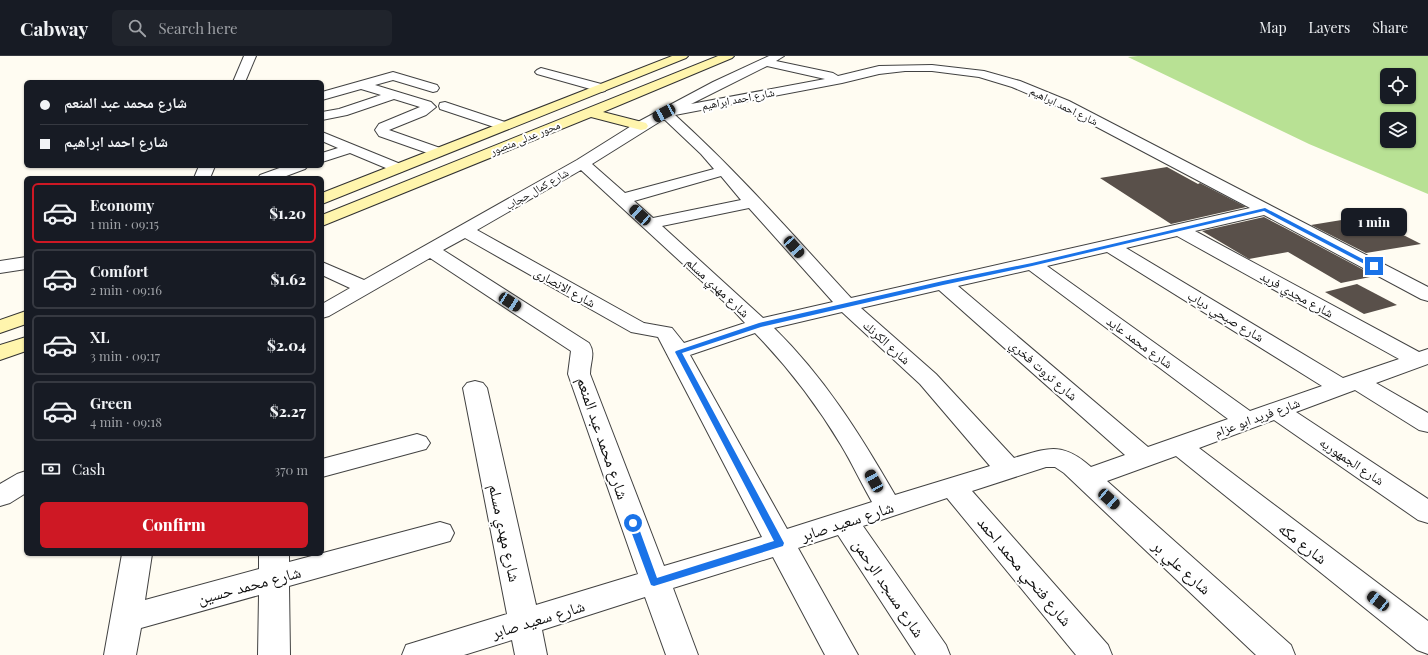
<!DOCTYPE html>
<html lang="en">
<head>
<meta charset="utf-8">
<style>
  :root { --surface:#171b24; --page:#20242c; --text:#f1f3f6; --muted:#9ea1a6; --line:#363941; --accent:#ce1824 }
  body { margin:0; font-family:"Playfair Display","Noto Naskh Arabic",serif; background:var(--page); color:var(--text); height:100vh; display:flex; flex-direction:column; font-size:15px; white-space:nowrap }
  * { box-sizing:border-box; margin:0 }
  p { font-size:13px; color:var(--muted) }
  .icon { flex:none; width:22px; height:22px; fill:none; stroke:currentColor; stroke-width:2; stroke-linecap:round; stroke-linejoin:round }
  .map { position:relative; flex:1; overflow:hidden }
  .details { position:absolute; left:24px; top:120px; width:300px; height:380px; display:flex; flex-direction:column; background:var(--surface); border-radius:6px; box-shadow:0 1px 3px #0004 }
  .details>* { flex:none }
  .hud { position:absolute; left:24px; top:24px; width:300px; height:88px; border-radius:6px; box-shadow:0 1px 3px #0004; display:grid; align-content:center; height:88px; padding:0 16px; background:var(--surface) }
  .fabs { position:absolute; left:1380px; top:12px; display:grid; gap:8px }
  .fabs a { display:grid; place-items:center; width:36px; height:36px; border-radius:6px; background:var(--surface); box-shadow:0 1px 3px #0004; font-size:20px }
  .end { position:absolute; width:18px; height:18px; margin:-9px; border:5px solid #1a73e8; background:#fff; box-shadow:0 0 0 2px #fff }
  .from { border-radius:50% }
  .bubble { position:absolute; height:28px; border-radius:6px; background:var(--surface); box-shadow:0 1px 3px #0004; font-size:13px; font-weight:800; line-height:28px; text-align:center }
  .car { position:absolute; width:12px; height:24px; margin:-12px -6px; border-radius:5px; box-shadow:0 0 3px 1px #0007; background:linear-gradient(#222 24%,#8ab4d8 0 40%,#222 0 76%,#8ab4d8 0 86%,#222 0) }
  .hud b { display:flex; align-items:center; gap:14px; height:38px; font-size:15px }
  .hud b+b { border-top:1px solid var(--line) }
  .hud i { width:10px; height:10px; background:var(--text) }
  ul { padding:7px 0 0; list-style:none }
  li { display:flex; align-items:center; gap:12px; height:60px; margin:0 8px 6px; padding:0 8px; border:2px solid var(--line); border-radius:6px }
  li div { flex:1 }
  li b { display:block; font-size:15px }
  li em { font-style:normal; font-weight:800 }
  li.current { border-color:var(--accent) }
  li>.icon { width:36px; height:36px; stroke-width:1.5 }
  .pay { display:flex; align-items:center; gap:10px; height:44px; padding:0 16px; font-size:15px }
  .pay p { margin-inline-start:auto }
  .cta { display:flex; gap:8px; margin-top:auto; padding:8px 16px }
  .cta a { flex:1; height:46px; border-radius:6px; background:var(--accent); color:#fff; font-size:16px; font-weight:800; line-height:46px; text-align:center }
  header { display:flex; align-items:center; gap:24px; box-sizing:border-box; height:56px; padding:0 20px; background:var(--surface); border-bottom:1px solid var(--line) }
  header strong { font-size:19px }
  nav { display:flex; gap:22px; margin-inline-start:auto; font-size:14px }
  .search { width:280px; height:36px; background:var(--page); display:flex; align-items:center; gap:10px; box-sizing:border-box; padding:0 14px; border-radius:6px; color:var(--muted); font-size:15px }
  .map>svg:first-child { display:block }
  .forest { fill:#b8e194; fill-rule:evenodd }
  .building { fill:#59504a }
  .lines { fill:none; stroke-linecap:round; stroke-linejoin:round }
  .minor-casing { stroke:#424242; stroke-width:2 }
  .secondary-casing { stroke:#313131; stroke-width:2 }
  .minor { fill:#fff; fill-rule:evenodd }
  .secondary { fill:#fff5ad; fill-rule:evenodd }
  .route { fill:#1a73e8 }
  .labels { text-anchor:middle; stroke-width:4; stroke-linejoin:round; paint-order:stroke }
  .far-street-label { font-size:11px; fill:#0f0f0f; stroke:#fff }
  .street-label { font-size:13px; fill:#0f0f0f; stroke:#fff }
  .near-street-label { font-size:16px; fill:#0f0f0f; stroke:#fff }
</style>
</head>
<body>
<header>
<strong>Cabway</strong>
<div class="search"><svg class="icon" aria-label="search" viewBox="0 0 24 24"><circle cx="10" cy="10" r="6"/><path d="M15 15l6 6"/></svg>Search here</div>
<nav><a>Map</a><a>Layers</a><a>Share</a></nav>
</header>
<div class="map">
<svg width="1428" height="599" viewBox="0 0 1428 599">
  <rect width="100%" height="100%" fill="#fffcf2"/>
  <!-- forest -->
  <path class="forest" d="M1138,0h290v138l-119,-50 -181,-87zM1387,19h22v22h-22zM1387,63h22v22h-22z"/>
  <!-- building -->
  <g class="building">
    <polygon points="1167,111 1198,128 1200,127 1246,151 1171,168 1100,122"/>
    <polygon points="1366,160 1421,188 1366,197 1311,169"/>
    <polygon points="1264,161 1285,172 1375,220 1341,227 1288,196 1249,203 1202,175"/>
    <polygon points="1357,228 1397,249 1364,258 1325,236"/>
  </g>
  <g class="lines">
    <defs>
      <g id="minor">
        <polygon points="244,0 256,0 245,26 233,26"/>
        <path d="M769,0h15l-8,5 57,12 5,3 41,-10 53,-1 52,6 36,10 49,20 359,186v14l-7,-2 -157,-84 -69,16 224,121 9,-3v15l-52,19 52,30v19l-9,-2 -64,-40 -59,22 132,87v24l-10,-3 -144,-100 -75,28 229,173v33l-11,-4 -241,-194 -69,25 184,164 4,10h-39l-192,-182 -9,-6h-9l-74,24 136,154 4,10h-36l-129,-157 -84,28 83,119 4,10h-34l-78,-120 -40,13 60,107h-33l-52,-98 -100,31 25,67h-32l-21,-58 -103,33 5,25h-32l-3,-15 -48,15h-62l4,-10 101,-31 -44,-226 4,-5 8,-2 8,2 4,5 49,217 102,-31 -70,-200 3,-23 -141,-93 -101,58 -7,2v-14l28,-16 -28,-13v-13l42,18 213,-120 59,-37 77,-41zM767,10l58,13 -134,25zM905,15h27l47,6 33,10 47,20 191,101 -399,90c-58,-63 -113,-126 -176,-183l167,-32 37,-9zM664,63l37,35 13,15 -89,24 -33,-29zM581,114l152,140 12,13 -61,20 -12,-15 -28,-5 -167,-93zM721,120l20,24 -88,18 -19,-17zM749,152l84,94 -70,16 -101,-92zM1177,180l222,123 -56,19 -217,-130zM465,182l166,94 27,5 104,200 -98,29 -74,-192c0,-12 6,-20 -1,-31l-146,-93zM1107,196l215,134 -72,25 -203,-145zM1029,214l199,149 -80,28 -190,-161zM939,234l186,165 -34,12c-29,-26 -43,-19 -77,-9l-78,-84 -75,-66zM842,256l78,72 70,82 -95,29c-35,-61 -71,-118 -121,-167zM755,277c33,34 62,72 86,112 11,18 20,38 31,57l-85,27 -97,-174z"/>
        <polygon points="541,12 605,29 607,32 605,35 601,36 537,18 535,16 537,14"/>
        <polygon points="393,16 437,29 439,32 437,35 433,36 393,24 375,29 431,46 436,51 426,59 389,74 443,93 445,96 443,99 438,100 433,99 379,80 375,74 379,68 420,51 394,43 347,59 322,64 322,56 339,53 381,39 361,33 322,44 322,36"/>
        <polygon points="445,46 508,67 510,70 508,73 503,74 440,53 439,50 440,47"/>
        <polygon points="322,76 403,109 406,112 403,115 398,117 393,115 350,97 322,106 322,97 338,92 322,85"/>
        <polygon points="199,110 215,110 210,122 194,122"/>
        <polygon points="285,110 308,110 305,113 281,122 258,122 260,119"/>
        <polygon points="26,201 26,213 0,217 0,205"/>
        <polygon points="417,378 426,381 430,387 426,393 322,421 322,403"/>
        <polygon points="26,415 26,437 10,447 0,450 0,428 17,418"/>
        <polygon points="440,466 450,469 454,477 450,485 289,530 290,599 258,599 259,539 141,572 136,599 104,599 122,498 152,498 145,544 259,513 259,498 289,498 289,506"/>
      </g>
      <g id="secondary">
        <polygon points="672,0 688,0 686,2 322,148 322,137"/>
        <polygon points="718,0 734,0 732,2 603,56 646,67 648,70 646,73 641,74 591,61 322,170 322,159"/>
        <polygon points="26,255 26,268 0,277 0,264"/>
        <polygon points="26,281 26,295 0,304 0,289"/>
      </g>
    </defs>
    <!-- minor casing -->
    <use href="#minor" class="minor-casing"/>
    <!-- secondary casing -->
    <use href="#secondary" class="secondary-casing"/>
    <!-- minor -->
    <use href="#minor" class="minor"/>
    <!-- secondary -->
    <use href="#secondary" class="secondary"/>
  </g>
  <!-- route -->
  <polygon class="route" points="1265,152 1376,210 1372,212 1264,155 1032,210 943,229 761,271 682,297 784,487 783,490 654,530 651,529 628,467 630,465 633,464 637,467 657,522 774,485 675,296 676,295 759,267 943,225 1032,207"/>
  <g class="labels">
    <!-- far-street labels -->
    <g class="far-street-label">
      <text transform="translate(738 43) rotate(-11)" y="4">شارع احمد ابراهيم</text>
      <text transform="translate(1064 50) rotate(26)" y="4">شارع احمد ابراهيم</text>
      <text transform="translate(525 82) rotate(-22)" y="4">محور عدلى منصور</text>
      <text transform="translate(537 133) rotate(-30)" y="4">شارع كمال حجاب</text>
    </g>
    <!-- street labels -->
    <g class="street-label">
      <text transform="translate(565 231) rotate(29)" y="5">شارع الانصارى</text>
      <text transform="translate(718 231) rotate(43)" y="5">شارع مهدي مسلم</text>
      <text transform="translate(1297 238) rotate(29)" y="5">شارع مجدي فريد</text>
      <text transform="translate(1226 260) rotate(31)" y="5">شارع صبحي دياب</text>
      <text transform="translate(887 286) rotate(42)" y="5">شارع الكرنك</text>
      <text transform="translate(1140 286) rotate(36)" y="5">شارع محمد عايد</text>
      <text transform="translate(1044 314) rotate(41)" y="5">شارع ثروت فخري</text>
      <text transform="translate(1257 361) rotate(-20)" y="5">شارع فريد ابو عزام</text>
      <text transform="translate(1352 405) rotate(34)" y="5">شارع الجمهوريه</text>
    </g>
    <!-- near-street labels -->
    <g class="near-street-label">
      <text transform="translate(603 382) rotate(71)" y="6">شارع محمد عبد المنعم</text>
      <text transform="translate(847 465) rotate(-18)" y="6">شارع سعيد صابر</text>
      <text transform="translate(505 477) rotate(78)" y="6">شارع مهدي مسلم</text>
      <text transform="translate(1303 487) rotate(38)" y="6">شارع مكه</text>
      <text transform="translate(1182 511) rotate(42)" y="6">شارع علي بر</text>
      <text transform="translate(1025 515) rotate(50)" y="6">شارع فتحي محمد احمد</text>
      <text transform="translate(249 529) rotate(-15)" y="6">شارع محمد حسين</text>
      <text transform="translate(889 532) rotate(56)" y="6">شارع مسجد الرحمن</text>
      <text transform="translate(538 563) rotate(-17)" y="6">شارع سعيد صابر</text>
    </g>
  </g>
</svg>
<div class="fabs">
<a><svg class="icon" aria-label="locate" viewBox="0 0 24 24"><circle cx="12" cy="12" r="6"/><path d="M12 2v4M12 18v4M2 12h4M18 12h4"/></svg></a>
<a><svg class="icon" aria-label="layers" viewBox="0 0 24 24"><path d="M12 4l9 5-9 5-9-5zM3 14l9 5 9-5"/></svg></a>
</div>
<i class="end from" style="left:633px;top:467px"></i>
<i class="end" style="left:1374px;top:210px"></i>
<div class="bubble" style="left:1341px;top:152px;width:66px">1 min</div>
<i class="car" style="left:664px;top:57px;rotate:242deg"></i>
<i class="car" style="left:640px;top:159px;rotate:312deg"></i>
<i class="car" style="left:794px;top:191px;rotate:139deg"></i>
<i class="car" style="left:510px;top:246px;rotate:123deg"></i>
<i class="car" style="left:874px;top:425px;rotate:331deg"></i>
<i class="car" style="left:1109px;top:443px;rotate:132deg"></i>
<i class="car" style="left:1378px;top:545px;rotate:308deg"></i>
<div class="hud">
<b><i class="from"></i>شارع محمد عبد المنعم</b>
<b><i></i>شارع احمد ابراهيم</b>
</div>
<section class="details">
<ul>
<li class="current"><svg class="icon" aria-label="car" viewBox="0 0 24 24"><path d="M5 17H2v-5l4-1 3-4h7l3 4 3 1v5h-3M9 17h6M6 11h13"/><circle cx="7" cy="17" r="2"/><circle cx="17" cy="17" r="2"/></svg><div><b>Economy</b><p>1 min · 09:15</p></div><em>$1.20</em></li>
<li><svg class="icon" aria-label="car" viewBox="0 0 24 24"><path d="M5 17H2v-5l4-1 3-4h7l3 4 3 1v5h-3M9 17h6M6 11h13"/><circle cx="7" cy="17" r="2"/><circle cx="17" cy="17" r="2"/></svg><div><b>Comfort</b><p>2 min · 09:16</p></div><em>$1.62</em></li>
<li><svg class="icon" aria-label="car" viewBox="0 0 24 24"><path d="M5 17H2v-5l4-1 3-4h7l3 4 3 1v5h-3M9 17h6M6 11h13"/><circle cx="7" cy="17" r="2"/><circle cx="17" cy="17" r="2"/></svg><div><b>XL</b><p>3 min · 09:17</p></div><em>$2.04</em></li>
<li><svg class="icon" aria-label="car" viewBox="0 0 24 24"><path d="M5 17H2v-5l4-1 3-4h7l3 4 3 1v5h-3M9 17h6M6 11h13"/><circle cx="7" cy="17" r="2"/><circle cx="17" cy="17" r="2"/></svg><div><b>Green</b><p>4 min · 09:18</p></div><em>$2.27</em></li>
</ul>
<div class="pay"><svg class="icon" aria-label="cash" viewBox="0 0 24 24"><path d="M3 7h18v10H3z"/><circle cx="12" cy="12" r="2"/></svg>Cash<p>370 m</p></div>
<div class="cta"><a>Confirm</a></div>
</section>
</div>
</body>
</html>
